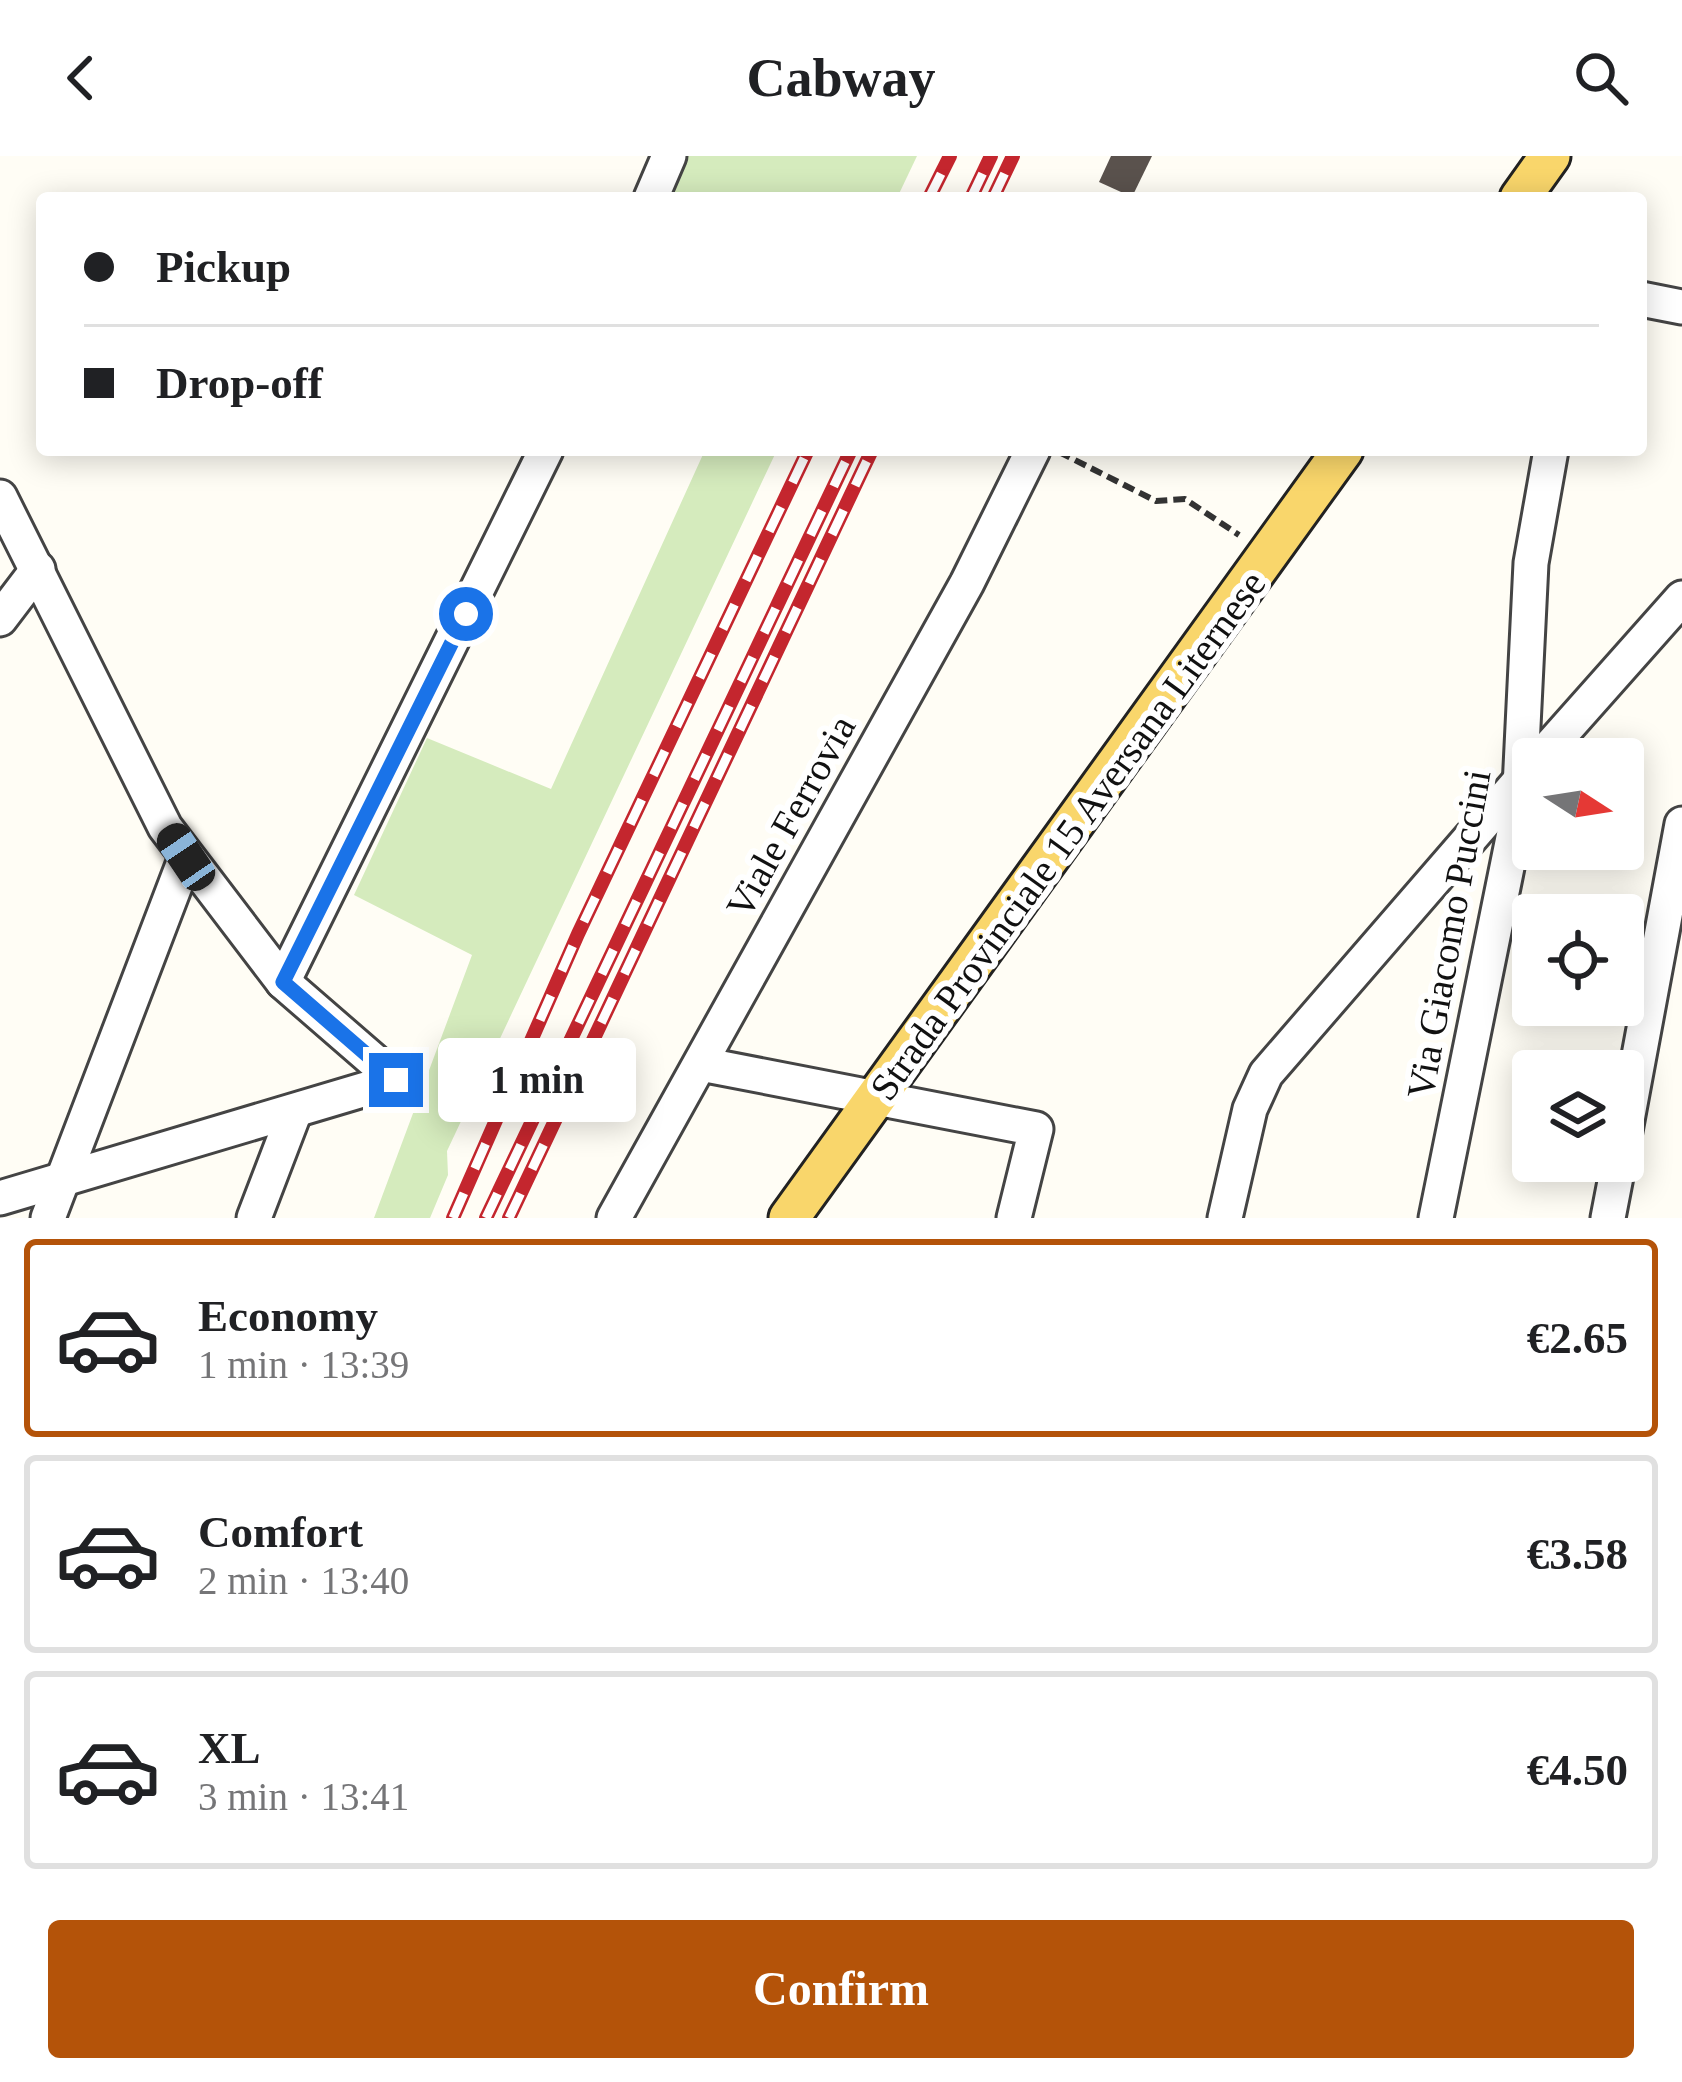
<!DOCTYPE html>
<html lang="en">
<head>
<meta charset="utf-8">
<style>
  :root { --surface:#fff; --page:#f2f2f2; --text:#202124; --muted:#757577; --line:#e0e0e0; --accent:#b45309 }
  body { margin:0; font-family:Georgia,serif; background:var(--page); color:var(--text); height:100vh; display:flex; flex-direction:column; font-size:45px; white-space:nowrap }
  * { box-sizing:border-box; margin:0 }
  p { font-size:39px; color:var(--muted) }
  .icon { flex:none; width:66px; height:66px; fill:none; stroke:currentColor; stroke-width:2; stroke-linecap:round; stroke-linejoin:round }
  .map { position:relative; height:1062px; overflow:hidden }
  .details { display:flex; flex-direction:column; background:var(--surface); flex:1 }
  .details>* { flex:none }
  .guide { position:absolute; left:36px; top:36px; width:1611px; height:264px; border-radius:12px; box-shadow:0 6px 30px #0003; display:grid; align-content:center; height:264px; padding:0 48px; background:var(--surface) }
  .needle { width:78px; rotate:102deg }
  .fabs { position:absolute; left:1512px; top:582px; display:grid; gap:24px }
  .fabs a { display:grid; place-items:center; width:132px; height:132px; border-radius:12px; background:var(--surface); box-shadow:0 6px 30px #0003; font-size:60px }
  .end { position:absolute; width:54px; height:54px; margin:-27px; border:15px solid #1a73e8; background:#fff; box-shadow:0 0 0 6px #fff }
  .from { border-radius:50% }
  .bubble { position:absolute; height:84px; border-radius:12px; background:var(--surface); box-shadow:0 6px 30px #0003; font-size:39px; font-weight:700; line-height:84px; text-align:center }
  .car { position:absolute; width:36px; height:72px; margin:-36px -18px; border-radius:15px; box-shadow:0 0 9px 3px #0007; background:linear-gradient(#222 24%,#8ab4d8 0 40%,#222 0 76%,#8ab4d8 0 86%,#222 0) }
  .guide b { display:flex; align-items:center; gap:42px; height:114px; font-size:45px }
  .guide b+b { border-top:3px solid var(--line) }
  .guide i { width:30px; height:30px; background:var(--text) }
  ul { padding:21px 0 0; list-style:none }
  li { display:flex; align-items:center; gap:36px; height:198px; margin:0 24px 18px; padding:0 24px; border:6px solid var(--line); border-radius:12px }
  li div { flex:1 }
  li b { display:block; font-size:45px }
  li em { font-style:normal; font-weight:700 }
  li.on { border-color:var(--accent) }
  li>.icon { width:108px; height:108px; stroke-width:1.5 }
  .primary-button { display:flex; gap:24px; margin-top:auto; padding:24px 48px }
  .primary-button a { flex:1; height:138px; border-radius:12px; background:var(--accent); color:#fff; font-size:48px; font-weight:700; line-height:138px; text-align:center }
  header { display:flex; justify-content:space-between; align-items:center; height:156px; padding:0 48px; background:var(--surface); font-size:54px; font-weight:700 }
  .map>svg:first-child { display:block }
  .green { fill:#d5ebbd }
  .building { fill:#5a524d }
  .lines { fill:none; stroke-linecap:round; stroke-linejoin:round }
  .minor-casing { stroke:#444; stroke-width:39 }
  .major-casing { stroke:#222; stroke-width:45 }
  .path { stroke:#333; stroke-width:6; stroke-dasharray:12 6; stroke-linecap:butt }
  .minor { stroke:#fff; stroke-width:33 }
  .major { stroke:#f9d66b; stroke-width:39 }
  .rail-casing { stroke:#c4262e; stroke-width:14 }
  .rail { stroke:#fff; stroke-width:9; stroke-dasharray:27; stroke-linecap:butt }
  .route { stroke:#1a73e8; stroke-width:15 }
  .labels { text-anchor:middle; stroke-width:12; stroke-linejoin:round; paint-order:stroke }
  .street-label { font-size:39px; fill:#111; stroke:#fff }
</style>
</head>
<body>
<header><svg class="icon" aria-label="back" viewBox="0 0 24 24"><path d="M15 5l-7 7 7 7"/></svg>Cabway<svg class="icon" aria-label="search" viewBox="0 0 24 24"><circle cx="10" cy="10" r="6"/><path d="M15 15l6 6"/></svg></header>
<div class="map">
<svg width="1682" height="1062" viewBox="0 0 1682 1062">
  <rect width="100%" height="100%" fill="#fffdf5"/>
  <!-- green -->
  <g class="green">
    <polygon points="678,0 917,0 897,42 660,42"/>
    <polygon points="705,294 777,294 447,995 448,1019 430,1062 374,1062 472,799 354,739 427,582 551,633"/>
  </g>
  <!-- building -->
  <polygon class="building" points="1111,0 1152,0 1132,41 1099,26"/>
  <g class="lines">
    <defs>
      <g id="minor">
        <polyline points="651,42 669,0"/>
        <polyline points="1641,143 1682,151"/>
        <polyline points="0,341 165,671 283,826 396,924"/>
        <polyline points="0,463 38,413"/>
        <polyline points="1539,603 1682,442"/>
        <polyline points="283,826 546,294"/>
        <polyline points="701,908 1036,973 1014,1062"/>
        <polyline points="1623,986 1682,668"/>
        <polyline points="0,1042 396,924"/>
        <polyline points="48,1062 186,701"/>
        <polyline points="254,1062 295,955"/>
        <polyline points="614,1062 967,427 1033,294"/>
        <polyline points="1225,1062 1250,953 1266,918 1524,620"/>
        <polyline points="1436,1062 1519,652 1531,407 1551,294"/>
        <polyline points="1608,1062 1619,1005"/>
      </g>
      <g id="major">
        <polyline points="1520,42 1550,0"/>
        <polyline points="789,1062 1343,294"/>
      </g>
    </defs>
    <!-- minor casing -->
    <use href="#minor" class="minor-casing"/>
    <!-- major casing -->
    <use href="#major" class="major-casing"/>
    <!-- path -->
    <polyline class="path" points="1059,296 1156,345 1185,343 1239,379"/>
    <!-- minor -->
    <use href="#minor" class="minor"/>
    <!-- major -->
    <use href="#major" class="major"/>
    <defs>
      <g id="rail">
        <polyline points="929,42 950,0"/>
        <polyline points="971,42 991,0"/>
        <polyline points="993,42 1013,0"/>
        <polyline points="453,1062 578,778 808,294"/>
        <polyline points="486,1062 851,294"/>
        <polyline points="509,1062 872,294"/>
      </g>
    </defs>
    <!-- rail casing -->
    <use href="#rail" class="rail-casing"/>
    <!-- rail -->
    <use href="#rail" class="rail"/>
  </g>
  <g class="lines">
    <!-- route -->
    <polyline class="route" points="396,924 283,826 466,458"/>
  </g>
  <g class="labels">
    <!-- street labels -->
    <g class="street-label">
      <text transform="translate(790 660) rotate(-61)" y="14">Viale Ferrovia</text>
      <text transform="translate(1067 679) rotate(-54)" y="14">Strada Provinciale 15 Aversana Liternese</text>
      <text transform="translate(1448 778) rotate(-80)" y="14">Via Giacomo Puccini</text>
    </g>
  </g>
</svg>
<div class="fabs">
<a><svg class="needle" viewBox="-14 -14 28 28"><path d="M0-13l5 13h-10z" fill="#e53935"/><path d="M0 13l5-13h-10z" fill="#757577"/></svg></a>
<a><svg class="icon" aria-label="locate" viewBox="0 0 24 24"><circle cx="12" cy="12" r="6"/><path d="M12 2v4M12 18v4M2 12h4M18 12h4"/></svg></a>
<a><svg class="icon" aria-label="layers" viewBox="0 0 24 24"><path d="M12 4l9 5-9 5-9-5zM3 14l9 5 9-5"/></svg></a>
</div>
<i class="end from" style="left:466px;top:458px"></i>
<i class="end" style="left:396px;top:924px"></i>
<div class="bubble" style="left:438px;top:882px;width:198px">1 min</div>
<i class="car" style="left:186px;top:701px;rotate:326deg"></i>
<div class="guide">
<b><i class="from"></i>Pickup</b>
<b><i></i>Drop-off</b>
</div>
</div>
<section class="details">
<ul>
<li class="on"><svg class="icon" aria-label="car" viewBox="0 0 24 24"><path d="M5 17H2v-5l4-1 3-4h7l3 4 3 1v5h-3M9 17h6M6 11h13"/><circle cx="7" cy="17" r="2"/><circle cx="17" cy="17" r="2"/></svg><div><b>Economy</b><p>1 min · 13:39</p></div><em>€2.65</em></li>
<li><svg class="icon" aria-label="car" viewBox="0 0 24 24"><path d="M5 17H2v-5l4-1 3-4h7l3 4 3 1v5h-3M9 17h6M6 11h13"/><circle cx="7" cy="17" r="2"/><circle cx="17" cy="17" r="2"/></svg><div><b>Comfort</b><p>2 min · 13:40</p></div><em>€3.58</em></li>
<li><svg class="icon" aria-label="car" viewBox="0 0 24 24"><path d="M5 17H2v-5l4-1 3-4h7l3 4 3 1v5h-3M9 17h6M6 11h13"/><circle cx="7" cy="17" r="2"/><circle cx="17" cy="17" r="2"/></svg><div><b>XL</b><p>3 min · 13:41</p></div><em>€4.50</em></li>
</ul>
<div class="primary-button"><a>Confirm</a></div>
</section>
</body>
</html>
